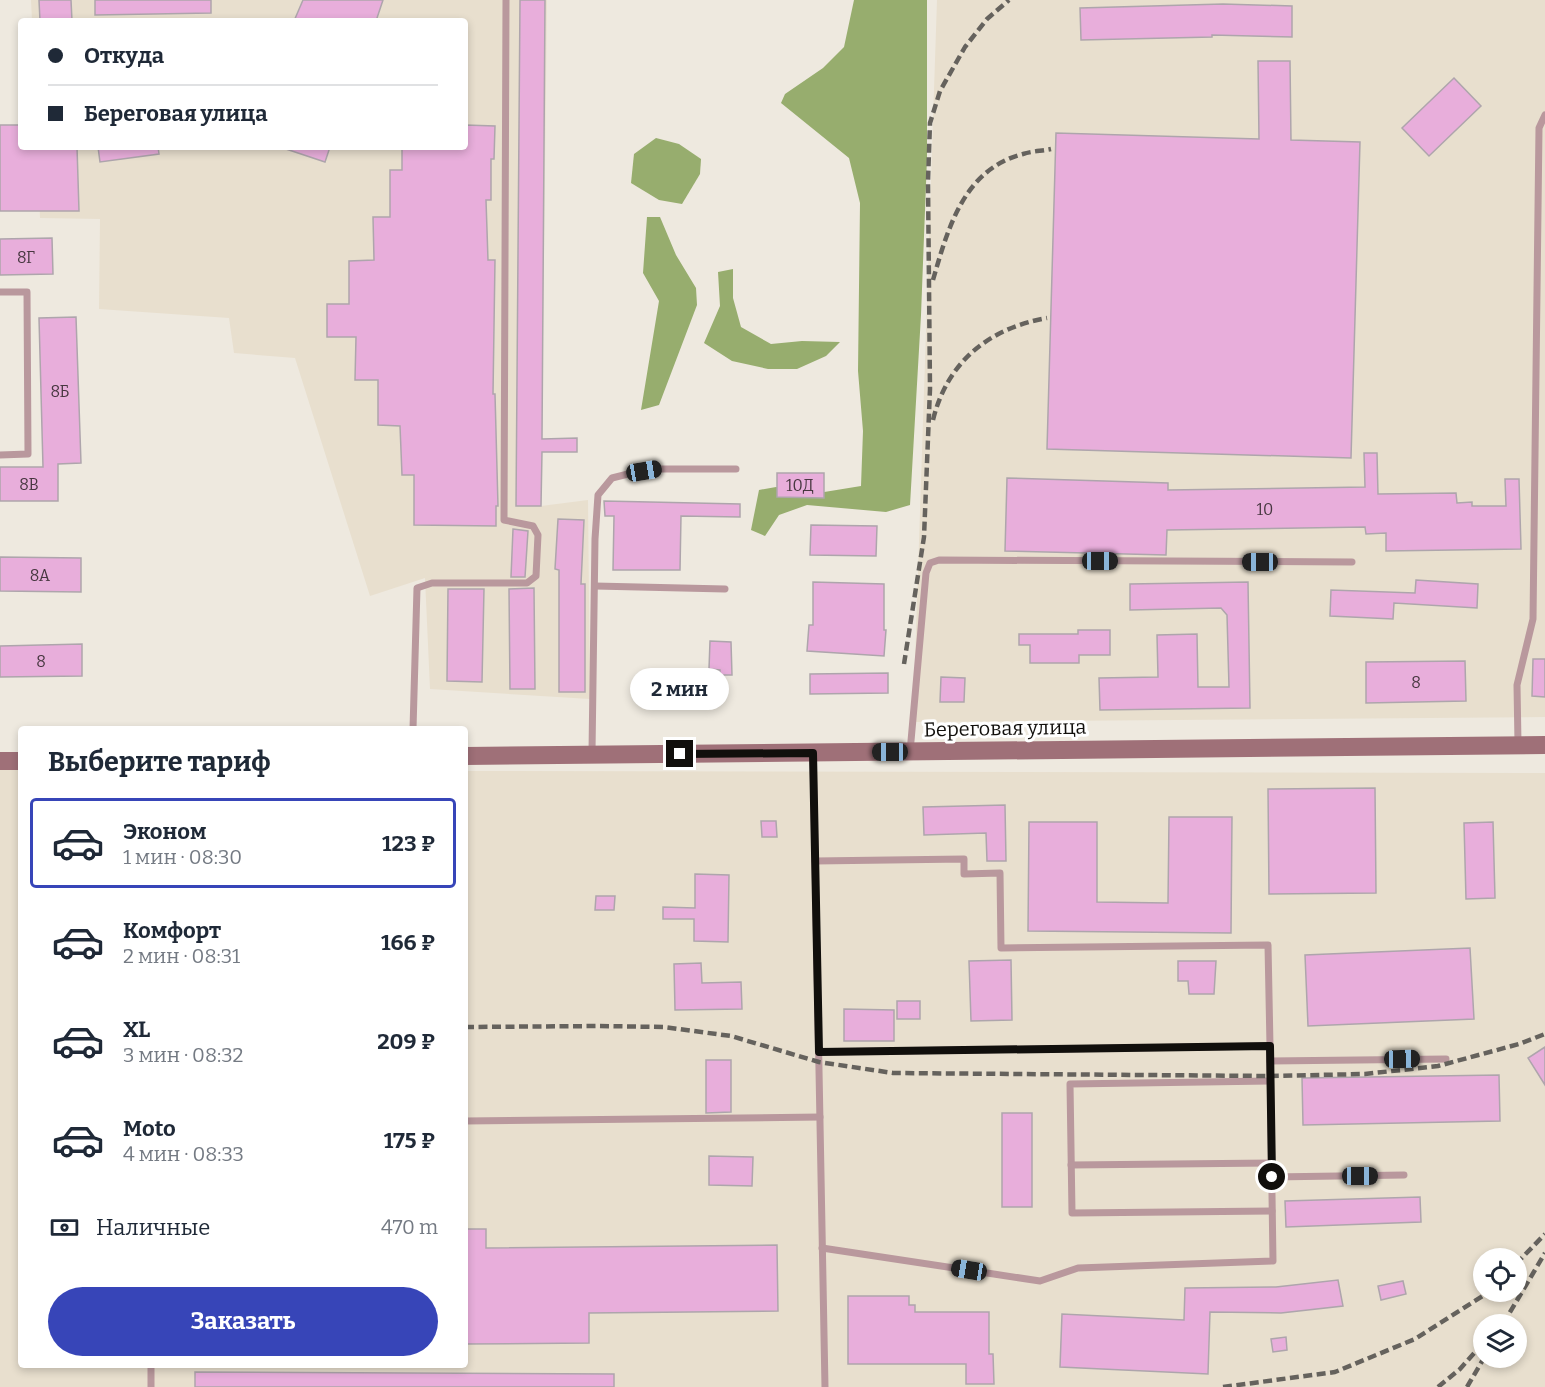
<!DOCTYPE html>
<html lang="ru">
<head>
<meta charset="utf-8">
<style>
  :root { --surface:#fff; --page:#f2f2f3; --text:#1f2937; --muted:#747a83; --line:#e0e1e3; --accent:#3745b8 }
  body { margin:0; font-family:Bitter,serif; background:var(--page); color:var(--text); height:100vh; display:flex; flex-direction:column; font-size:22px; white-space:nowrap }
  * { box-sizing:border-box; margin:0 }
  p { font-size:20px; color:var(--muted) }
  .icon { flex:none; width:33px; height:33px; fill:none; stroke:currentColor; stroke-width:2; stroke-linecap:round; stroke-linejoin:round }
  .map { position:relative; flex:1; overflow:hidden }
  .side { position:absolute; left:18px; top:726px; width:450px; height:642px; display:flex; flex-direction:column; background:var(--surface); border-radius:6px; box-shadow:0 3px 9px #0003 }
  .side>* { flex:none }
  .top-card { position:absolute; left:18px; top:18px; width:450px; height:132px; border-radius:6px; box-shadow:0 3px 9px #0003; display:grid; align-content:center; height:132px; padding:0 30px; background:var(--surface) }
  .buttons { position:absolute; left:1473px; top:1248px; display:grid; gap:12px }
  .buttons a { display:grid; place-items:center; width:54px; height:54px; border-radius:50%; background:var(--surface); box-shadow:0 3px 9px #0003; font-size:30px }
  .end { position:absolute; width:27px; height:27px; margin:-14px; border:8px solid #110f0c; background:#fff; box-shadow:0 0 0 3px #fff }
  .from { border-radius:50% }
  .bubble { position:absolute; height:42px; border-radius:21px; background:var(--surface); box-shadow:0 3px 9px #0003; font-size:20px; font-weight:700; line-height:42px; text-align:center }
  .car { position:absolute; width:18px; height:36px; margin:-18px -9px; border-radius:8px; box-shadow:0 0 4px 2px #0007; background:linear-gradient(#222 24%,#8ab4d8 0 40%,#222 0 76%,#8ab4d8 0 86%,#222 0) }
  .top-card b { display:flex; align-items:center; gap:21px; height:57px; font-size:22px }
  .top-card b+b { border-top:2px solid var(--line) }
  .top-card i { width:15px; height:15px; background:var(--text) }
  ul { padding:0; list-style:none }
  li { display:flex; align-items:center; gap:18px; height:90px; margin:0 12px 9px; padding:0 18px; border:3px solid transparent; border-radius:6px }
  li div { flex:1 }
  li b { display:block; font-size:22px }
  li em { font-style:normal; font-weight:700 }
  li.active { border-color:var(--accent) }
  li>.icon { width:54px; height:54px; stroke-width:1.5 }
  h2 { padding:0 30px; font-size:27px; line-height:72px }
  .pay { display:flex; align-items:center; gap:15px; height:66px; padding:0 30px; font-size:22px }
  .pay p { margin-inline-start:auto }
  .button { display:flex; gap:12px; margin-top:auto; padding:12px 30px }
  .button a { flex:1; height:69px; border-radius:36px; background:var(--accent); color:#fff; font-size:24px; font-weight:700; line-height:69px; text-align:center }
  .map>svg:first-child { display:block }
  .built { fill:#e8dfce; fill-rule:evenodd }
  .forest { fill:#97ad6e }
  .building { fill:#e8aedb; stroke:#aea5ac; stroke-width:1.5 }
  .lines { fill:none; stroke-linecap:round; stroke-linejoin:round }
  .lane { stroke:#b9989d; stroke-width:7 }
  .secondary { stroke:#9f7078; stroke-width:18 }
  .rail { stroke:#65625d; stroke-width:4.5; stroke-dasharray:9 4.5; stroke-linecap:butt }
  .route { stroke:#110f0c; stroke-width:8 }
  .labels { text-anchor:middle; stroke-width:6; stroke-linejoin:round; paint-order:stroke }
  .number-label { font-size:16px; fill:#473740 }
  .street-label { font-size:20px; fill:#110f0c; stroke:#fff }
</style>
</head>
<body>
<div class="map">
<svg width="1545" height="1387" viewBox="0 0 1545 1387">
  <rect width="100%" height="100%" fill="#eee9df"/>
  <!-- built -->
  <g class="built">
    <polygon points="31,0 547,0 541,506 588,500 590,699 430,689 425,578 370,596 295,358 234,353 229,318 99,309 100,219 40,218 37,147 465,147 465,21 32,21"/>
    <polygon points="937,0 1545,0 1545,717 913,722"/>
    <path d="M0,770h21v595h444v-594l1080,2v614h-1545zM1484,1258h32v34h-32zM1484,1324h32v34h-32z"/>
  </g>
  <!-- forest -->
  <g class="forest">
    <polygon points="854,0 927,0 927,158 921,315 910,505 886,512 807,505 779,515 765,536 751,530 759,490 776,487 812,494 861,486 863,431 858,371 860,203 849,158 781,103 785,94 823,68 844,47"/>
    <polygon points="656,138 679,144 701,159 700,174 682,204 659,200 631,183 634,154"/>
    <polygon points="647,217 660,217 676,255 696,288 697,305 659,405 641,410 659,301 643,273"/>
    <polygon points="733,269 733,298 741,327 771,344 802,341 840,342 826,356 797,369 768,369 732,361 704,343 720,306 718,272"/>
  </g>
  <!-- building -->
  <g class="building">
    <polygon points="39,0 71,0 72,21 40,21"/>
    <polygon points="95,0 211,0 211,13 95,15"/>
    <polygon points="303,0 383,0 376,21 294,21"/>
    <polygon points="520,0 545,0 542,439 577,438 577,452 542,452 541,506 516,506"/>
    <polygon points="1223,4 1292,6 1292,37 1212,35 1212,37 1081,40 1080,8"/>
    <polygon points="1258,61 1290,61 1291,140 1360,142 1351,458 1047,449 1056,133 1259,139"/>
    <polygon points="1454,78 1481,106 1429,156 1402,128"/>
    <polygon points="0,125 21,125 21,147 77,147 79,211 0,211"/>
    <polygon points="465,125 495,126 494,159 491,159 491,200 486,200 488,260 495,260 493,394 495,394 498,506 496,506 496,526 414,525 414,475 402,475 400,426 378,425 378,380 355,380 356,337 327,337 327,304 349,304 349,261 374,260 373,217 390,217 390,170 402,170 402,147 465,147"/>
    <polygon points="98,147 158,147 159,154 100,162"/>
    <polygon points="287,147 330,147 325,162 286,149"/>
    <polygon points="52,238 53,274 0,275 0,239"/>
    <polygon points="76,317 81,463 58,464 58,501 0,501 0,467 43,467 39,318"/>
    <polygon points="1364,453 1377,453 1378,494 1456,493 1457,503 1472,502 1472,506 1506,506 1505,479 1519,479 1521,549 1386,551 1386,533 1366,534 1365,527 1167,530 1166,555 1005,551 1007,478 1168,483 1168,490 1365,487"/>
    <polygon points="777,473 824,473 824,498 777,497"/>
    <polygon points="604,501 740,504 740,517 681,516 680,570 613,570 614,516 605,516"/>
    <polygon points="558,519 584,520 581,584 585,584 585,692 559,692 559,570 555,569"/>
    <polygon points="811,525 877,526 876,556 810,555"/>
    <polygon points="513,529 528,531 525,577 511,577"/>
    <polygon points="0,557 81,558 81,592 0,591"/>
    <polygon points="1416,580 1478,584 1477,608 1394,603 1393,619 1330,616 1331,590 1415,593"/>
    <polygon points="813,582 884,584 884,630 886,630 884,656 807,651 809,625 813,625"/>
    <polygon points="1248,582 1250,708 1100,710 1099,678 1158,677 1157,635 1197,634 1198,687 1229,687 1227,615 1221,608 1130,610 1130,584"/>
    <polygon points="534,588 535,689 510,689 509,589"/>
    <polygon points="448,589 484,589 482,682 447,681"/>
    <polygon points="1078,630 1110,630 1110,655 1079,655 1079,663 1030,663 1030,645 1019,645 1019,634 1078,634"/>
    <polygon points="710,641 731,642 732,675 720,675 720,670 709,669"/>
    <polygon points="82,644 82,676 0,677 0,646"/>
    <polygon points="1533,659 1545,659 1545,697 1532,696"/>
    <polygon points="1465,661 1466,701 1366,703 1366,662"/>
    <polygon points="888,673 888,693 810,694 810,674"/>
    <polygon points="941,677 965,678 964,702 940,702"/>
    <polygon points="1375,788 1376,893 1269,894 1268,789"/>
    <polygon points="1005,805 1006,861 987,861 986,833 924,835 923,807"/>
    <polygon points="1169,817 1232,817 1231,933 1028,931 1029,822 1097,822 1097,902 1168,903"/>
    <polygon points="761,821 776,821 777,837 762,837"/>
    <polygon points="1493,822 1495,898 1466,899 1464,823"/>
    <polygon points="695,874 729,875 728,942 694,941 694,919 663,919 663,907 695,908"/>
    <polygon points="596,896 615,896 614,910 595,910"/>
    <polygon points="1470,948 1474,1019 1308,1026 1305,955"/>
    <polygon points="1011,960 1012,1020 971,1021 969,961"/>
    <polygon points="1178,961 1216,961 1214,994 1189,994 1188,981 1178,981"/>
    <polygon points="701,963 702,983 741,982 742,1009 675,1010 674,964"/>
    <rect x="897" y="1001" width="23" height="18"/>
    <polygon points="844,1009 894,1010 894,1041 844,1041"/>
    <polygon points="1545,1047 1545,1085 1528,1058"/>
    <polygon points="706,1060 731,1060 731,1112 706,1113"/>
    <polygon points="1499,1075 1500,1121 1303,1125 1302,1078"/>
    <rect x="1002" y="1113" width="30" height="94"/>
    <polygon points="709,1156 753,1157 752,1186 709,1185"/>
    <polygon points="1420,1197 1421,1222 1286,1227 1285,1201"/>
    <polygon points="465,1229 486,1229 486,1248 777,1245 778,1311 589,1313 589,1343 465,1344"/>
    <polygon points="1338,1280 1343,1306 1281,1313 1210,1312 1208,1374 1060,1367 1062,1314 1184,1320 1185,1288 1276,1287"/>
    <polygon points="1403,1281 1406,1294 1381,1300 1378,1286"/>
    <polygon points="848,1296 909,1296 909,1305 915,1305 915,1312 989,1312 989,1354 993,1354 994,1384 966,1384 966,1364 848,1364"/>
    <polygon points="1286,1337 1287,1350 1273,1352 1271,1339"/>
    <polygon points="195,1372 614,1374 614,1387 195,1387"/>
  </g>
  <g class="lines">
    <!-- lane -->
    <g class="lane">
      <polyline points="0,292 27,292 28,454 0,455"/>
      <polyline points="595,586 725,589"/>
      <polyline points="413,729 417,588 432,583 527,583 536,576 538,535 533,526 504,520 506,0"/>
      <polyline points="1518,743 1517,685 1533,619 1539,128 1545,115"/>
      <polyline points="592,752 595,539 598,495 612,478 628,474 660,469 736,469"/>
      <polyline points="910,752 926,573 930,563 939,560 1352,562"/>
      <polyline points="813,753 825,1387"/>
      <polyline points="815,861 964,859 964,874 1000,873 1001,948 1268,945 1270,1046"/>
      <polyline points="819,1052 1270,1046 1270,1061 1273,1261 1078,1268 1040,1281 822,1248"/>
      <polyline points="1270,1061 1446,1059"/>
      <polyline points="1270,1081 1070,1084 1072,1213 1272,1211"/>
      <polyline points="465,1121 820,1117"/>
      <polyline points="1071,1165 1272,1163"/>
      <polyline points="1272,1177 1404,1175"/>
      <polyline points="151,1387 151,1365"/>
    </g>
    <!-- secondary -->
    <g class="secondary">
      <polyline points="465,756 1545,745"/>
      <polyline points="0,761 21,761"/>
    </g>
    <!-- rail -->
    <g class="rail">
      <path d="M933,280c15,-52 31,-111 90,-126 9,-3 19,-3 28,-5"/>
      <path d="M933,420c14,-58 56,-92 114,-102"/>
      <polyline points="904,664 924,537 930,389 928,181 930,123 940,91 965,47 987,19 1009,0"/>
      <polyline points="465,1027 599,1026 664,1027 731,1036 819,1062 893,1073 1270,1076 1365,1074 1438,1066 1519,1044 1545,1034"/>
      <polyline points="1516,1264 1545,1234"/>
      <polyline points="1503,1324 1545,1253"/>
      <polyline points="1223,1387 1335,1372 1415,1339 1489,1292"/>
      <polyline points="1438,1387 1460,1369 1484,1342"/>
      <polyline points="1467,1387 1484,1358"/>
    </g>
  </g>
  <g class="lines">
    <!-- route -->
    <polyline class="route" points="680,754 813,753 819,1052 1270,1046 1272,1177"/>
  </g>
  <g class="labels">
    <!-- number labels -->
    <g class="number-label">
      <text x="26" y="263">8Г</text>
      <text x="60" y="397">8Б</text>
      <text x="29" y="490">8В</text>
      <text x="800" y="491">10Д</text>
      <text x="1265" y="515">10</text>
      <text x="40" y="581">8А</text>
      <text x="41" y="667">8</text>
      <text x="1416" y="688">8</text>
    </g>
    <!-- street labels -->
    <g class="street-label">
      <text transform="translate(1005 728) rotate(-1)" y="7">Береговая улица</text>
    </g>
  </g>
</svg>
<div class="buttons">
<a><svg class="icon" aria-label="locate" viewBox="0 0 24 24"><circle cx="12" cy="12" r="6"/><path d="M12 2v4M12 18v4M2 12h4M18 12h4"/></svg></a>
<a><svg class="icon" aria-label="layers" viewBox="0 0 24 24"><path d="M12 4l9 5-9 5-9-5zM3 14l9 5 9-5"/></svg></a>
</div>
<i class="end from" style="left:1272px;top:1177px"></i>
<i class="end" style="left:680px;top:754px"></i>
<div class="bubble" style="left:630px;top:668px;width:99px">2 мин</div>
<i class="car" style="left:644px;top:471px;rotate:80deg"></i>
<i class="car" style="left:1100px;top:561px;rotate:90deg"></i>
<i class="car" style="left:1260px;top:562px;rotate:270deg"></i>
<i class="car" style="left:890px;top:752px;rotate:270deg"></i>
<i class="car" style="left:1402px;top:1059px;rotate:89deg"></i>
<i class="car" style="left:1360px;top:1176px;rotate:90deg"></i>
<i class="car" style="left:969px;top:1270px;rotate:279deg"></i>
<div class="top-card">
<b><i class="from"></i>Откуда</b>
<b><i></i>Береговая улица</b>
</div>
<section class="side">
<h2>Выберите тариф</h2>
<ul>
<li class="active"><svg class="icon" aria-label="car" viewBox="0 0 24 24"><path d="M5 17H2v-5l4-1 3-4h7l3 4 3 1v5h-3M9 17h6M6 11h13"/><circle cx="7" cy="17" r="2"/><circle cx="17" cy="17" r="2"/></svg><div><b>Эконом</b><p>1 мин · 08:30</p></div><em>123 ₽</em></li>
<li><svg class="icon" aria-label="car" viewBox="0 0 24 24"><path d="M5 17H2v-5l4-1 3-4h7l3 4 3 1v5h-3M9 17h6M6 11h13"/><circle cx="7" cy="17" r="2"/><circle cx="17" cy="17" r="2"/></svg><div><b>Комфорт</b><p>2 мин · 08:31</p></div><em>166 ₽</em></li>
<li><svg class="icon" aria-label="car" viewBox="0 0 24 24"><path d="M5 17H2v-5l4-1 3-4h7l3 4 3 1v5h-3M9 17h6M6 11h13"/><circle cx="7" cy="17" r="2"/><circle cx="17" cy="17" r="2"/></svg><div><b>XL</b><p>3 мин · 08:32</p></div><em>209 ₽</em></li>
<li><svg class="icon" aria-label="car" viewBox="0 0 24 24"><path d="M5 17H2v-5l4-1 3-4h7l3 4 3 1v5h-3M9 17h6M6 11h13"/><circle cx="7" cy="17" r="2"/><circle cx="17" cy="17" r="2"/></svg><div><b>Moto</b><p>4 мин · 08:33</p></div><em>175 ₽</em></li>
</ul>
<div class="pay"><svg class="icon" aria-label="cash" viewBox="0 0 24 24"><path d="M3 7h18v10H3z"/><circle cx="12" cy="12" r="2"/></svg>Наличные<p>470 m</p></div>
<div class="button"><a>Заказать</a></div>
</section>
</div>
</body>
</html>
